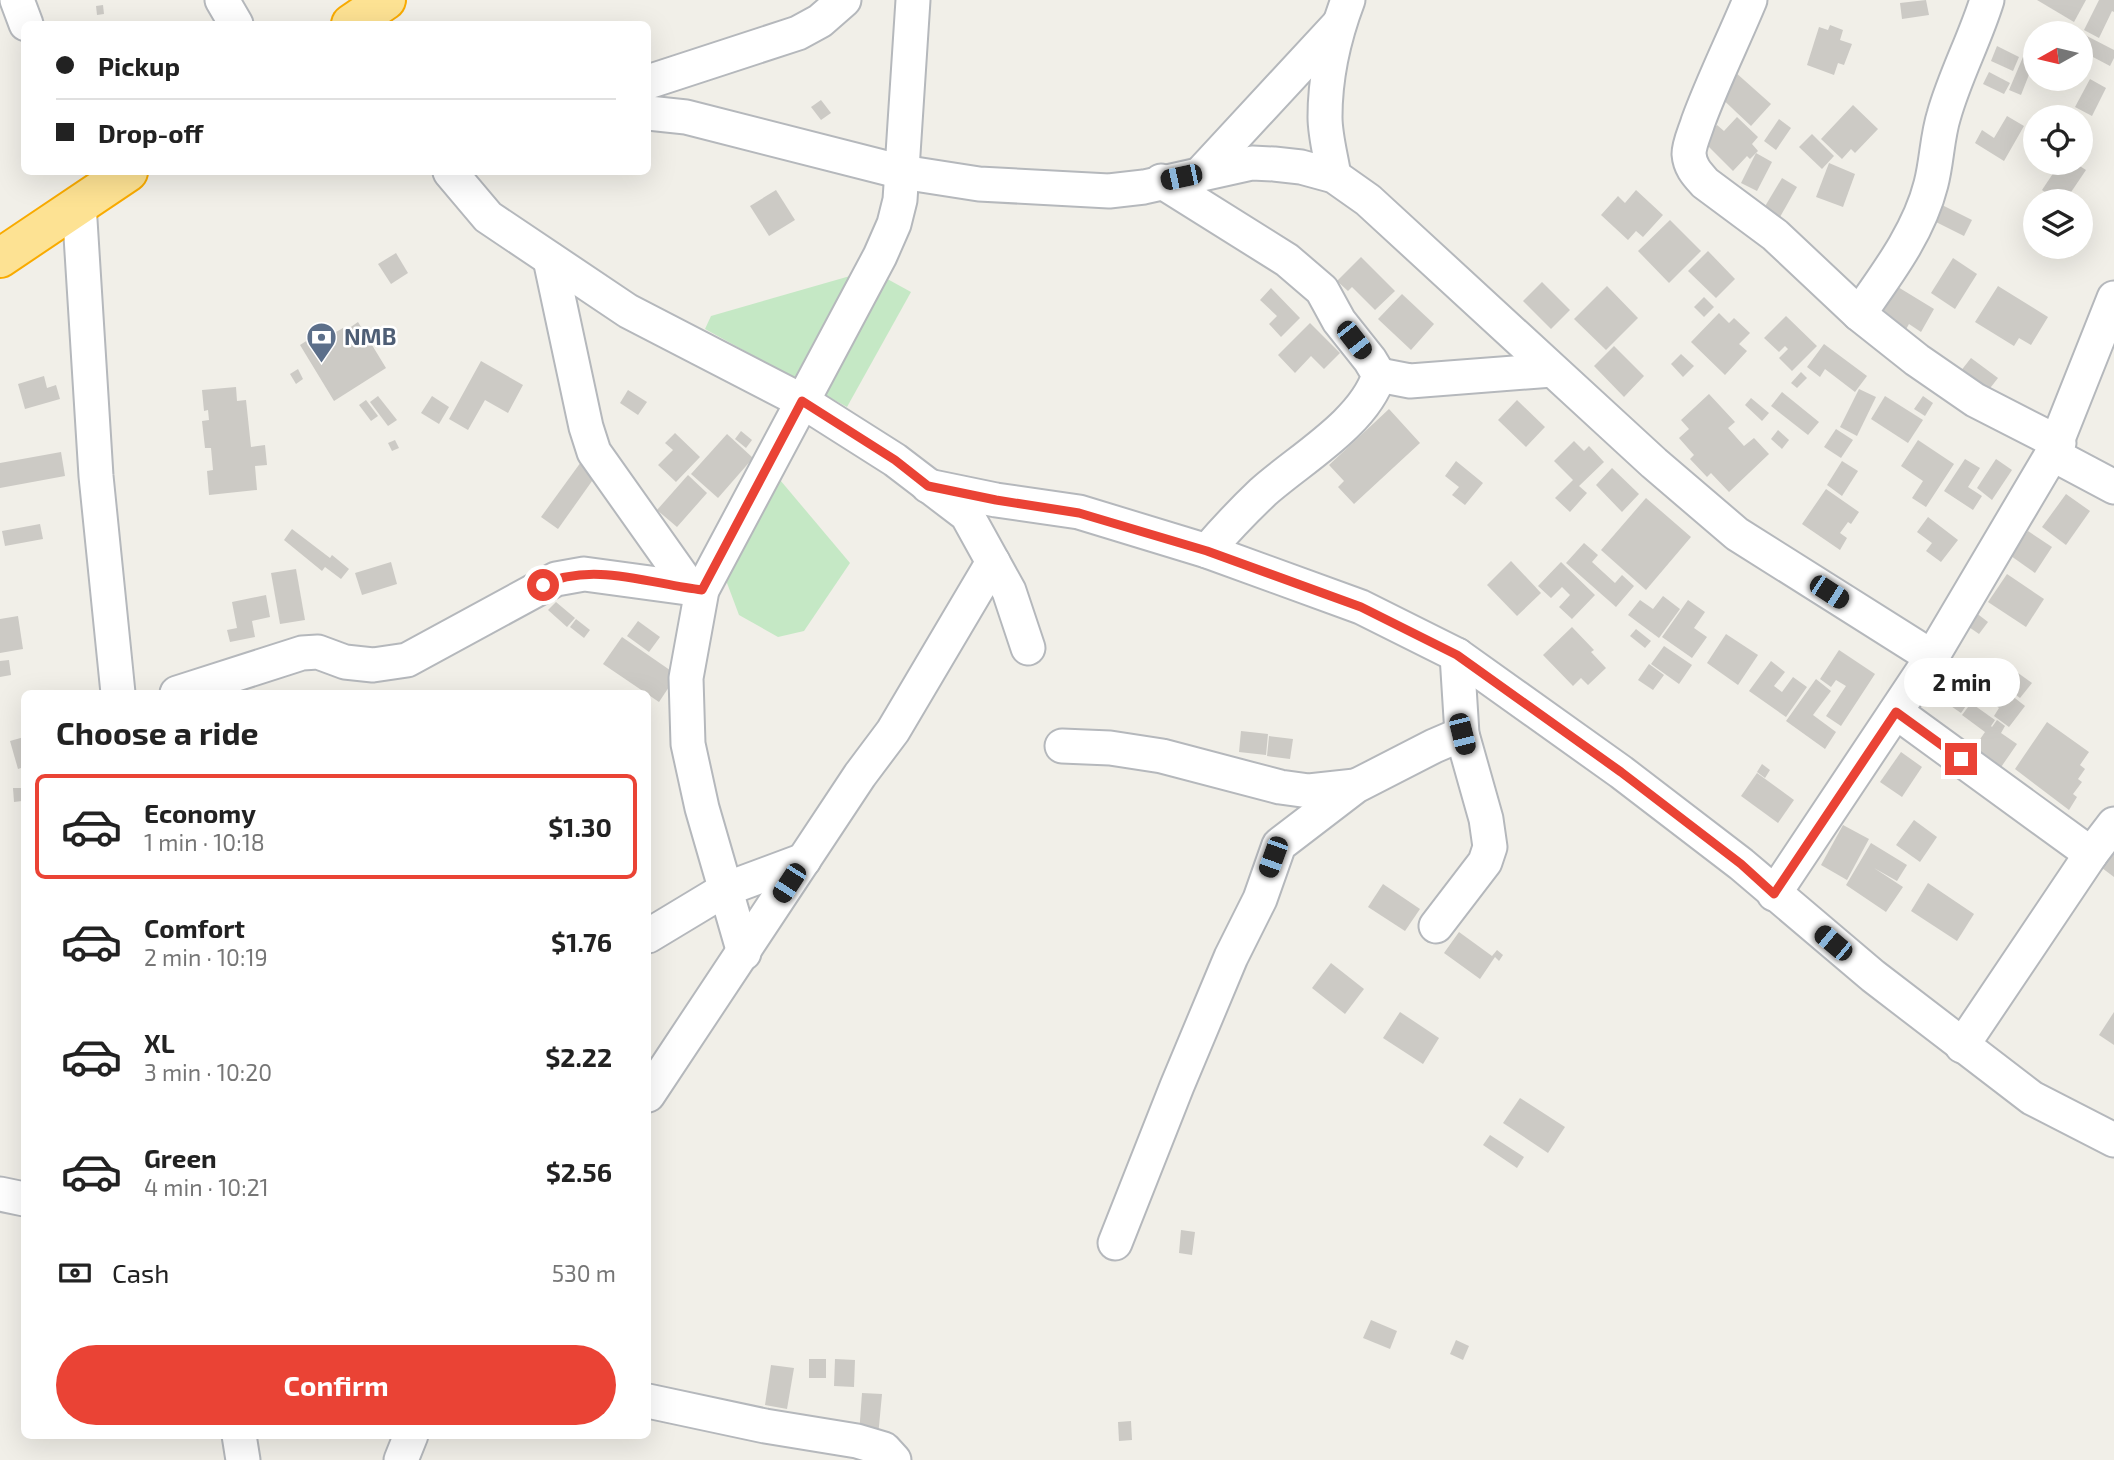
<!DOCTYPE html>
<html lang="en">
<head>
<meta charset="utf-8">
<style>
  :root { --surface:#fff; --page:#f2f2f2; --text:#222; --muted:#767676; --line:#e0e0e0; --accent:#ea4335 }
  body { margin:0; font-family:"Exo 2",sans-serif; background:var(--page); color:var(--text); height:100vh; display:flex; flex-direction:column; font-size:26px; white-space:nowrap }
  * { box-sizing:border-box; margin:0 }
  p { font-size:23px; color:var(--muted) }
  .icon { flex:none; width:38px; height:38px; fill:none; stroke:currentColor; stroke-width:2; stroke-linecap:round; stroke-linejoin:round }
  .map { position:relative; flex:1; overflow:hidden }
  .details { position:absolute; left:21px; top:690px; width:630px; height:749px; display:flex; flex-direction:column; background:var(--surface); border-radius:10px; box-shadow:0 7px 28px #0002 }
  .details>* { flex:none }
  .hud { position:absolute; left:21px; top:21px; width:630px; height:154px; border-radius:10px; box-shadow:0 7px 28px #0002; display:grid; align-content:center; height:154px; padding:0 35px; background:var(--surface) }
  .needle { width:46px; rotate:262deg }
  .tools { position:absolute; left:2023px; top:21px; display:grid; gap:14px }
  .tools a { display:grid; place-items:center; width:70px; height:70px; border-radius:50%; background:var(--surface); box-shadow:0 7px 28px #0002; font-size:35px }
  .end { position:absolute; width:32px; height:32px; margin:-16px; border:9px solid #ea4335; background:#fff; box-shadow:0 0 0 4px #fff }
  .from { border-radius:50% }
  .bubble { position:absolute; height:49px; border-radius:24px; background:var(--surface); box-shadow:0 7px 28px #0002; font-size:23px; font-weight:700; line-height:49px; text-align:center }
  .car { position:absolute; width:21px; height:42px; margin:-21px -10px; border-radius:9px; box-shadow:0 0 5px 2px #0007; background:linear-gradient(#222 24%,#8ab4d8 0 40%,#222 0 76%,#8ab4d8 0 86%,#222 0) }
  .hud b { display:flex; align-items:center; gap:24px; height:66px; font-size:26px }
  .hud b+b { border-top:2px solid var(--line) }
  .hud i { width:18px; height:18px; background:var(--text) }
  ul { padding:0; list-style:none }
  li { display:flex; align-items:center; gap:21px; height:105px; margin:0 14px 10px; padding:0 21px; border:4px solid transparent; border-radius:10px }
  li div { flex:1 }
  li b { display:block; font-size:26px }
  li em { font-style:normal; font-weight:700 }
  li.active { border-color:var(--accent) }
  li>.icon { width:63px; height:63px; stroke-width:1.5 }
  h2 { padding:0 35px; font-size:32px; line-height:84px }
  .pay { display:flex; align-items:center; gap:18px; height:77px; padding:0 35px; font-size:26px }
  .pay p { margin-inline-start:auto }
  .button { display:flex; gap:14px; margin-top:auto; padding:14px 35px }
  .button a { flex:1; height:80px; border-radius:42px; background:var(--accent); color:#fff; font-size:28px; font-weight:700; line-height:80px; text-align:center }
  .map>svg:first-child { display:block }
  .green { fill:#c5e8c5 }
  .building { fill:#cccac5 }
  .lines { fill:none; stroke-linecap:round; stroke-linejoin:round }
  .minor-casing { stroke:#b5b8bc; stroke-width:37 }
  .highway-casing { stroke:#f9ab00; stroke-width:42 }
  .minor { stroke:#fff; stroke-width:33 }
  .highway { stroke:#fde293; stroke-width:38 }
  .route { stroke:#ea4335; stroke-width:9 }
  .labels { text-anchor:middle; stroke-width:5; stroke-linejoin:round; paint-order:stroke }
  .service-label { font-size:23px; font-weight:bold; fill:#4e5e75; stroke:#fff; text-anchor:start }
</style>
</head>
<body>
<div class="map">
<svg width="2114" height="1460" viewBox="0 0 2114 1460">
  <rect width="100%" height="100%" fill="#f1efe8"/>
  <!-- green -->
  <g class="green">
    <polygon points="871,270 911,292 847,407 705,329 711,316"/>
    <polygon points="775,474 850,563 804,631 778,637 739,615 721,567"/>
  </g>
  <!-- building -->
  <g class="building">
    <polygon points="1926,0 1929,15 1902,19 1900,3"/>
    <polygon points="2037,0 2086,0 2074,22"/>
    <polygon points="2099,0 2114,0 2114,12 2112,11 2099,38 2084,30"/>
    <polygon points="103,5 104,14 97,15 96,6"/>
    <polygon points="1830,25 1843,30 1840,40 1852,44 1844,65 1838,63 1834,75 1807,65 1819,27 1828,30"/>
    <polygon points="2083,34 2114,50 2114,58 2110,66 2091,56 2085,67 2081,65 2081,39"/>
    <polygon points="1997,46 2019,57 2013,71 1991,61"/>
    <polygon points="2023,57 2034,62 2021,95 2009,90"/>
    <polygon points="1735,72 1771,104 1751,126 1716,93"/>
    <polygon points="1989,72 2010,83 2004,94 1983,84"/>
    <polygon points="2090,79 2106,88 2092,116 2075,107"/>
    <polygon points="821,100 831,113 821,120 811,107"/>
    <polygon points="1853,105 1878,129 1855,153 1851,149 1842,159 1821,139"/>
    <polygon points="2007,116 2024,126 2004,161 1975,143 1982,130 1994,138"/>
    <polygon points="1737,117 1758,137 1752,144 1758,151 1750,159 1747,156 1733,171 1703,141 1717,125 1724,131"/>
    <polygon points="1779,119 1791,128 1776,150 1764,141"/>
    <polygon points="1812,134 1834,156 1822,169 1799,147"/>
    <polygon points="1756,153 1772,162 1757,191 1741,183"/>
    <polygon points="1829,163 1855,174 1843,207 1816,197"/>
    <polygon points="2060,163 2075,163 2086,170 2065,201 2058,201 2042,190"/>
    <polygon points="1782,178 1797,187 1780,217 1764,208"/>
    <polygon points="776,190 795,220 769,236 750,206"/>
    <polygon points="1636,190 1663,215 1643,237 1636,231 1628,240 1601,215 1618,196 1625,203"/>
    <polygon points="1942,205 1972,220 1964,236 1934,221"/>
    <polygon points="1670,220 1701,251 1669,283 1638,251"/>
    <polygon points="1708,251 1735,279 1716,298 1688,271"/>
    <polygon points="396,253 408,273 391,284 378,264"/>
    <polygon points="1361,257 1395,291 1375,310 1352,287 1348,291 1337,281"/>
    <polygon points="1953,258 1977,274 1955,309 1931,293"/>
    <polygon points="1542,282 1570,310 1551,329 1523,301"/>
    <polygon points="1893,284 1934,309 1921,332 1909,324 1905,331 1876,313"/>
    <polygon points="1607,286 1638,318 1606,350 1574,319"/>
    <polygon points="1998,286 2048,317 2031,345 2019,338 2014,346 1975,322"/>
    <polygon points="1271,288 1300,318 1281,337 1269,324 1277,316 1260,300"/>
    <polygon points="1402,294 1434,324 1411,350 1378,319"/>
    <polygon points="1704,297 1714,307 1704,317 1694,307"/>
    <polygon points="1719,313 1729,323 1734,318 1750,333 1739,344 1747,351 1725,375 1691,342"/>
    <polygon points="1786,316 1817,346 1792,371 1779,358 1788,349 1785,346 1779,352 1764,338"/>
    <polygon points="358,322 386,368 334,401 300,345 311,338 317,348 326,342 324,339 336,332 343,328 345,331"/>
    <polygon points="1310,323 1340,353 1324,369 1311,356 1295,373 1278,355"/>
    <polygon points="1824,344 1867,376 1855,392 1825,369 1820,377 1807,367"/>
    <polygon points="1614,346 1644,376 1624,397 1594,366"/>
    <polygon points="1681,354 1694,366 1683,377 1671,364"/>
    <polygon points="1971,358 1998,378 1987,392 1960,372"/>
    <polygon points="481,361 523,385 508,413 485,400 468,430 449,419"/>
    <polygon points="298,369 303,379 296,384 290,374"/>
    <polygon points="1801,372 1807,378 1797,388 1791,383"/>
    <polygon points="44,376 47,388 56,385 60,399 25,409 18,384"/>
    <polygon points="236,387 237,401 246,400 251,447 265,445 267,465 255,466 257,490 209,495 207,471 213,470 211,448 205,448 202,421 209,420 208,410 204,411 202,390"/>
    <polygon points="1859,389 1876,397 1857,436 1840,427"/>
    <polygon points="628,390 647,402 638,415 620,403"/>
    <polygon points="1782,392 1819,422 1808,435 1771,406"/>
    <polygon points="1709,394 1735,422 1728,428 1744,446 1754,438 1769,454 1729,492 1711,473 1707,477 1690,459 1694,455 1679,438 1689,429 1681,420"/>
    <polygon points="378,396 397,420 388,426 370,402"/>
    <polygon points="432,396 449,407 439,424 421,413"/>
    <polygon points="1885,396 1923,420 1908,443 1871,419"/>
    <polygon points="1923,396 1933,403 1925,416 1914,409"/>
    <polygon points="1751,398 1769,413 1762,421 1745,405"/>
    <polygon points="366,400 378,416 371,421 359,405"/>
    <polygon points="1517,400 1545,427 1526,447 1498,420"/>
    <polygon points="1389,409 1420,443 1354,504 1338,487 1344,481 1329,465"/>
    <polygon points="1836,429 1853,440 1841,458 1824,447"/>
    <polygon points="1778,430 1789,440 1782,449 1771,439"/>
    <polygon points="741,431 752,440 746,448 735,439"/>
    <polygon points="675,433 700,457 676,482 658,465 673,450 665,443"/>
    <polygon points="727,434 753,458 718,498 691,474"/>
    <polygon points="395,440 399,448 392,451 388,443"/>
    <polygon points="1918,440 1954,464 1926,507 1912,498 1923,481 1901,466"/>
    <polygon points="1574,441 1584,451 1589,446 1604,462 1579,486 1587,493 1570,512 1555,498 1573,480 1554,461"/>
    <polygon points="61,452 65,476 0,488 0,463"/>
    <polygon points="1965,459 1980,468 1968,487 1982,496 1973,510 1944,491"/>
    <polygon points="1996,459 2012,470 1992,500 1977,488"/>
    <polygon points="1456,461 1483,483 1465,505 1452,495 1459,487 1445,476"/>
    <polygon points="1842,461 1858,471 1842,496 1827,485"/>
    <polygon points="581,462 597,474 558,529 541,517"/>
    <polygon points="1612,468 1639,494 1622,512 1596,485"/>
    <polygon points="688,475 707,493 677,527 657,510"/>
    <polygon points="1826,489 1859,512 1851,524 1848,522 1840,533 1847,538 1840,550 1802,524"/>
    <polygon points="2066,494 2090,511 2066,545 2042,527"/>
    <polygon points="1646,498 1691,537 1646,590 1601,550"/>
    <polygon points="1928,517 1958,540 1941,562 1926,551 1932,543 1917,532"/>
    <polygon points="40,524 43,539 5,546 2,531"/>
    <polygon points="292,529 330,558 332,555 349,569 341,579 325,567 322,571 284,540"/>
    <polygon points="2028,531 2052,547 2035,573 2011,556"/>
    <polygon points="1584,543 1598,555 1592,562 1615,583 1622,575 1634,586 1616,607 1566,563"/>
    <polygon points="1511,561 1541,593 1517,616 1487,585"/>
    <polygon points="391,562 397,584 362,595 355,573"/>
    <polygon points="1561,562 1595,595 1572,619 1559,607 1570,595 1562,587 1551,598 1538,586"/>
    <polygon points="296,569 305,620 280,624 271,573"/>
    <polygon points="2007,574 2044,599 2026,627 1988,602"/>
    <polygon points="266,595 270,617 252,621 255,637 230,642 227,630 237,628 232,602"/>
    <polygon points="1663,596 1680,609 1659,638 1628,615 1640,600 1653,609"/>
    <polygon points="1688,600 1705,612 1694,628 1707,637 1692,658 1662,637"/>
    <polygon points="556,602 575,618 567,627 548,610"/>
    <polygon points="1975,612 1988,622 1979,634 1966,625"/>
    <polygon points="18,616 23,649 0,653 0,619"/>
    <polygon points="576,619 590,630 584,638 570,627"/>
    <polygon points="638,621 660,637 649,652 627,636"/>
    <polygon points="1572,627 1594,650 1591,652 1606,668 1588,685 1581,678 1573,686 1543,655"/>
    <polygon points="1636,629 1651,641 1645,648 1630,636"/>
    <polygon points="1726,634 1758,655 1738,685 1707,663"/>
    <polygon points="622,637 677,675 659,702 603,664"/>
    <polygon points="1664,646 1692,665 1679,684 1651,664"/>
    <polygon points="1839,650 1875,674 1841,726 1826,716 1846,686 1836,680 1831,687 1820,679"/>
    <polygon points="1957,659 1985,679 1961,713 1932,693"/>
    <polygon points="9,660 11,675 0,677 0,661"/>
    <polygon points="2000,660 2032,683 2020,698 1989,675"/>
    <polygon points="1771,661 1785,672 1774,686 1782,692 1793,677 1807,687 1786,717 1749,691"/>
    <polygon points="1649,664 1664,675 1653,690 1638,680"/>
    <polygon points="1816,679 1831,691 1813,715 1836,732 1825,749 1786,721"/>
    <polygon points="1993,681 2025,706 2009,727 1994,716 1999,708 1983,696"/>
    <polygon points="1971,703 1995,720 1991,726 1992,727 1997,720 2005,726 2001,733 2017,744 1997,773 1970,754 1985,732 1962,715"/>
    <polygon points="2047,722 2089,752 2080,765 2085,769 2078,779 2082,782 2073,794 2077,797 2069,810 2015,769"/>
    <polygon points="1241,731 1268,734 1266,755 1239,752"/>
    <polygon points="1269,736 1293,739 1290,759 1267,756"/>
    <polygon points="24,737 24,767 18,769 10,741"/>
    <polygon points="1901,752 1922,767 1902,797 1880,782"/>
    <polygon points="1762,764 1770,770 1765,778 1757,772"/>
    <polygon points="1757,773 1794,800 1778,823 1741,796"/>
    <polygon points="13,788 21,788 22,801 14,802"/>
    <polygon points="1914,820 1937,837 1920,862 1896,845"/>
    <polygon points="1843,825 1869,839 1847,880 1821,865"/>
    <polygon points="1871,843 1907,865 1897,881 1874,868 1903,887 1886,912 1846,885"/>
    <polygon points="2114,850 2114,877 2102,868"/>
    <polygon points="1928,883 1974,914 1957,941 1911,911"/>
    <polygon points="1383,884 1420,909 1405,931 1368,907"/>
    <polygon points="1459,932 1492,956 1497,950 1503,955 1499,961 1495,957 1480,979 1444,953"/>
    <polygon points="1331,963 1364,989 1345,1014 1312,988"/>
    <polygon points="1400,1012 1439,1038 1423,1064 1383,1038"/>
    <polygon points="2114,1012 2114,1045 2099,1035"/>
    <polygon points="1520,1098 1565,1127 1548,1153 1503,1123"/>
    <polygon points="1490,1135 1524,1157 1517,1168 1483,1145"/>
    <polygon points="1181,1230 1195,1232 1192,1255 1179,1253"/>
    <polygon points="1371,1320 1397,1331 1390,1349 1363,1338"/>
    <polygon points="1456,1340 1469,1346 1463,1360 1450,1354"/>
    <rect x="809" y="1359" width="17" height="19"/>
    <polygon points="835,1359 855,1360 854,1387 834,1386"/>
    <polygon points="771,1365 794,1368 787,1409 765,1405"/>
    <polygon points="862,1393 882,1394 878,1437 859,1435"/>
    <polygon points="1131,1421 1132,1440 1119,1441 1118,1422"/>
  </g>
  <g class="lines">
    <defs>
      <g id="minor">
        <polyline points="17,0 26,24"/>
        <polyline points="222,0 236,24"/>
        <path d="M1750,0c-17,41 -37,81 -52,122 -3,10 -9,22 -9,32 1,13 8,20 16,29l70,52 84,79 58,46 58,40 84,43"/>
        <polyline points="648,82 798,33 820,21 844,0"/>
        <polyline points="648,113 686,117 902,172 979,184 1109,191 1144,187 1252,163 1274,164 1301,167 1334,176 1368,200 1654,463 1737,534 1932,657"/>
        <polyline points="450,172 488,217 628,311 802,401 895,460 967,515 1009,591 1028,648"/>
        <polyline points="1201,173 1339,24"/>
        <path d="M1334,176c-3,-19 -9,-40 -9,-59 0,-40 9,-80 23,-117"/>
        <path d="M1161,181l126,79 35,30 17,31 31,39 9,15c-15,48 -79,84 -116,117 -20,19 -38,38 -56,59"/>
        <polyline points="79,204 96,476 118,693"/>
        <polyline points="550,259 586,427 594,452 691,589"/>
        <path d="M1859,314c28,-40 60,-82 72,-130 6,-23 6,-47 13,-69 11,-39 31,-76 43,-115"/>
        <polyline points="1379,375 1410,381 1552,370"/>
        <polyline points="2052,454 2114,487"/>
        <polyline points="928,486 996,500 1079,512 1207,551 1361,607 1457,655 1621,772 1741,864 1873,976 2032,1098 2114,1140"/>
        <polyline points="177,693 302,653 318,652 345,662 373,665 407,660 556,579 584,574 702,590"/>
        <polyline points="1896,712 2091,854"/>
        <polyline points="1062,746 1110,748 1162,756 1280,787 1309,791 1355,786"/>
        <polyline points="1774,894 1932,657 2052,454 2114,298"/>
        <polyline points="1436,926 1485,862 1490,847 1486,819 1462,734 1457,655"/>
        <polyline points="648,936 726,889 804,860"/>
        <polyline points="744,953 702,808 688,744 686,678 702,590 880,256 894,224 900,200 913,0"/>
        <polyline points="1962,1046 2091,854 2114,824"/>
        <polyline points="648,1095 860,775 893,731 993,562"/>
        <polyline points="0,1194 24,1199"/>
        <polyline points="1115,1243 1177,1086 1231,957 1260,899 1279,845 1356,786 1434,746 1462,734"/>
        <polyline points="648,1401 765,1426 857,1441 884,1449 894,1460"/>
        <polyline points="239,1435 243,1460"/>
        <polyline points="401,1460 411,1435"/>
      </g>
      <g id="highway">
        <polyline points="351,24 386,0"/>
        <polyline points="0,258 128,172"/>
      </g>
    </defs>
    <!-- minor casing -->
    <use href="#minor" class="minor-casing"/>
    <!-- highway casing -->
    <use href="#highway" class="highway-casing"/>
    <!-- minor -->
    <use href="#minor" class="minor"/>
    <!-- highway -->
    <use href="#highway" class="highway"/>
  </g>
  <g class="lines">
    <!-- route -->
    <path class="route" d="M543,585c48,-24 108,-1 159,5l100,-189 93,59 33,26 68,14 83,13 128,38 154,56 96,48 164,117 120,92 33,30 122,-182 65,47"/>
  </g>
  <!-- icons -->
  <defs>
    <symbol id="bank-pin" viewBox="-11 -11 22 30"><path d="M0 17L-7.5 6A9.5 9.5 0 1 1 7.5 6Z" fill="#5c6f8a" stroke="#fff"/><path d="M-6-4H6V4H-6ZM0-2.3a2.3 2.3 0 1 0 0 4.6a2.3 2.3 0 1 0 0-4.6Z" fill="#fff"/></symbol>
  </defs>
  <g fill-rule="evenodd">
    <use href="#bank-pin" x="304" y="320" width="35" height="47"/>
  </g>
  <g class="labels">
    <!-- service labels -->
    <g class="service-label">
      <text x="344" y="345">NMB</text>
    </g>
  </g>
</svg>
<div class="tools">
<a><svg class="needle" viewBox="-14 -14 28 28"><path d="M0-13l5 13h-10z" fill="#e53935"/><path d="M0 13l5-13h-10z" fill="#767676"/></svg></a>
<a><svg class="icon" aria-label="locate" viewBox="0 0 24 24"><circle cx="12" cy="12" r="6"/><path d="M12 2v4M12 18v4M2 12h4M18 12h4"/></svg></a>
<a><svg class="icon" aria-label="layers" viewBox="0 0 24 24"><path d="M12 4l9 5-9 5-9-5zM3 14l9 5 9-5"/></svg></a>
</div>
<i class="end from" style="left:543px;top:585px"></i>
<i class="end" style="left:1961px;top:759px"></i>
<div class="bubble" style="left:1904px;top:658px;width:116px">2 min</div>
<i class="car" style="left:1181px;top:177px;rotate:258deg"></i>
<i class="car" style="left:1354px;top:340px;rotate:142deg"></i>
<i class="car" style="left:1829px;top:592px;rotate:123deg"></i>
<i class="car" style="left:1462px;top:734px;rotate:166deg"></i>
<i class="car" style="left:1273px;top:857px;rotate:200deg"></i>
<i class="car" style="left:789px;top:883px;rotate:213deg"></i>
<i class="car" style="left:1833px;top:943px;rotate:310deg"></i>
<div class="hud">
<b><i class="from"></i>Pickup</b>
<b><i></i>Drop-off</b>
</div>
<section class="details">
<h2>Choose a ride</h2>
<ul>
<li class="active"><svg class="icon" aria-label="car" viewBox="0 0 24 24"><path d="M5 17H2v-5l4-1 3-4h7l3 4 3 1v5h-3M9 17h6M6 11h13"/><circle cx="7" cy="17" r="2"/><circle cx="17" cy="17" r="2"/></svg><div><b>Economy</b><p>1 min · 10:18</p></div><em>$1.30</em></li>
<li><svg class="icon" aria-label="car" viewBox="0 0 24 24"><path d="M5 17H2v-5l4-1 3-4h7l3 4 3 1v5h-3M9 17h6M6 11h13"/><circle cx="7" cy="17" r="2"/><circle cx="17" cy="17" r="2"/></svg><div><b>Comfort</b><p>2 min · 10:19</p></div><em>$1.76</em></li>
<li><svg class="icon" aria-label="car" viewBox="0 0 24 24"><path d="M5 17H2v-5l4-1 3-4h7l3 4 3 1v5h-3M9 17h6M6 11h13"/><circle cx="7" cy="17" r="2"/><circle cx="17" cy="17" r="2"/></svg><div><b>XL</b><p>3 min · 10:20</p></div><em>$2.22</em></li>
<li><svg class="icon" aria-label="car" viewBox="0 0 24 24"><path d="M5 17H2v-5l4-1 3-4h7l3 4 3 1v5h-3M9 17h6M6 11h13"/><circle cx="7" cy="17" r="2"/><circle cx="17" cy="17" r="2"/></svg><div><b>Green</b><p>4 min · 10:21</p></div><em>$2.56</em></li>
</ul>
<div class="pay"><svg class="icon" aria-label="cash" viewBox="0 0 24 24"><path d="M3 7h18v10H3z"/><circle cx="12" cy="12" r="2"/></svg>Cash<p>530 m</p></div>
<div class="button"><a>Confirm</a></div>
</section>
</div>
</body>
</html>
